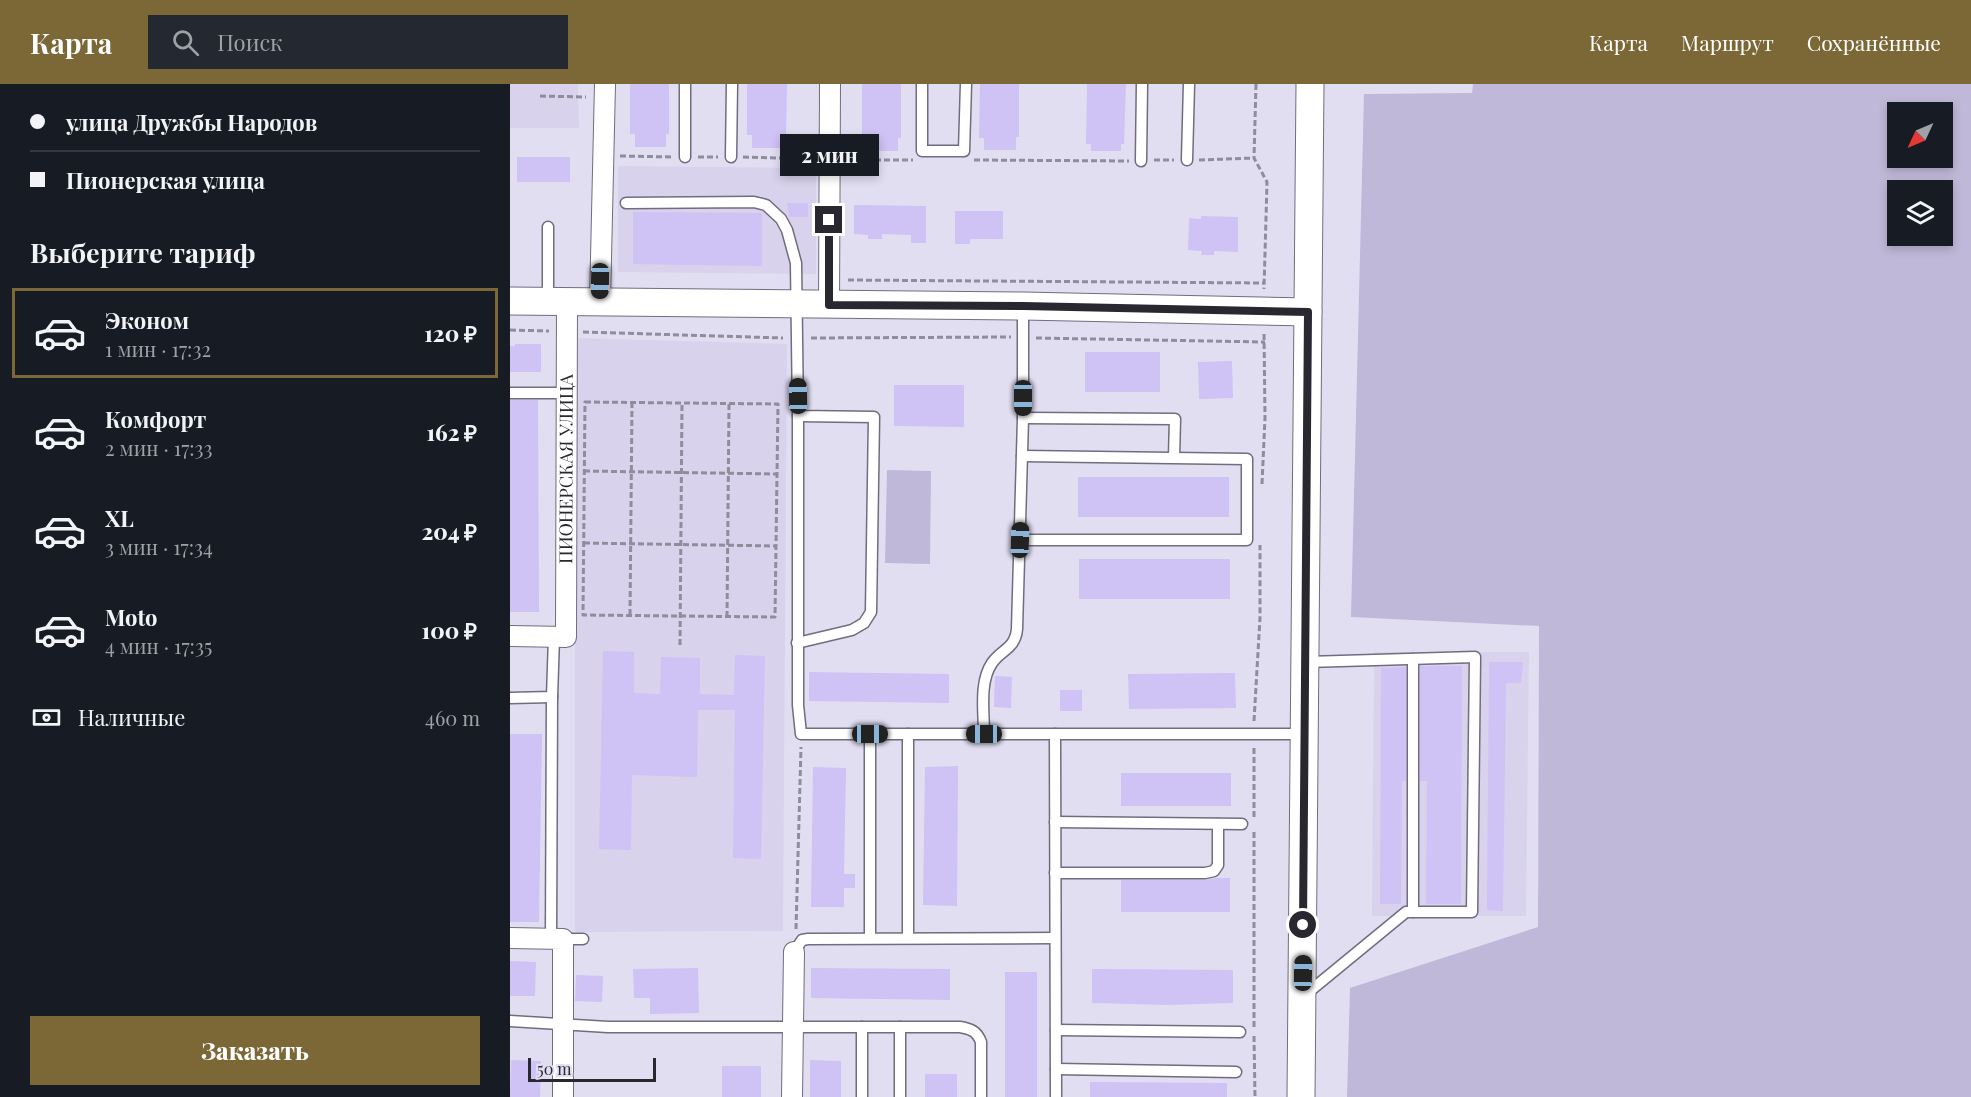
<!DOCTYPE html>
<html lang="ru">
<head>
<meta charset="utf-8">
<style>
  :root { --surface:#171b24; --page:#242831; --text:#f1f3f6; --muted:#9ea1a6; --line:#363941; --accent:#7c6736 }
  body { margin:0; font-family:"Playfair Display",serif; background:var(--page); color:var(--text); height:100vh; display:flex; flex-direction:column; font-size:22px; white-space:nowrap }
  * { box-sizing:border-box; margin:0 }
  p { font-size:20px; color:var(--muted) }
  .icon { flex:none; width:33px; height:33px; fill:none; stroke:currentColor; stroke-width:2; stroke-linecap:round; stroke-linejoin:round }
  .map { position:relative; flex:1; overflow:hidden }
  .sheet { display:flex; flex-direction:column; background:var(--surface); width:510px }
  .sheet>* { flex:none }
  .guide { display:grid; align-content:center; height:132px; padding:0 30px; background:var(--surface) }
  .needle { width:39px; rotate:226deg }
  .controls { position:absolute; left:1377px; top:18px; display:grid; gap:12px }
  .controls a { display:grid; place-items:center; width:66px; height:66px; border-radius:0px; background:var(--surface); box-shadow:0 3px 9px #0003; font-size:30px }
  .scale { position:absolute; left:18px; bottom:15px; width:128px; box-sizing:border-box; padding-left:6px; border:3px solid #29272f; border-top:0; font-size:16px; line-height:21px; white-space:nowrap; color:#29272f; -webkit-text-stroke:4px #e2def2; paint-order:stroke }
  .end { position:absolute; width:27px; height:27px; margin:-14px; border:8px solid #29272f; background:#fff; box-shadow:0 0 0 3px #fff }
  .from { border-radius:50% }
  .bubble { position:absolute; height:42px; border-radius:0px; background:var(--surface); box-shadow:0 3px 9px #0003; font-size:20px; font-weight:800; line-height:42px; text-align:center }
  .car { position:absolute; width:18px; height:36px; margin:-18px -9px; border-radius:8px; box-shadow:0 0 4px 2px #0007; background:linear-gradient(#222 24%,#8ab4d8 0 40%,#222 0 76%,#8ab4d8 0 86%,#222 0) }
  .guide b { display:flex; align-items:center; gap:21px; height:57px; font-size:22px }
  .guide b+b { border-top:2px solid var(--line) }
  .guide i { width:15px; height:15px; background:var(--text) }
  ul { padding:0; list-style:none }
  li { display:flex; align-items:center; gap:18px; height:90px; margin:0 12px 9px; padding:0 18px; border:3px solid transparent; border-radius:0px }
  li div { flex:1 }
  li b { display:block; font-size:22px }
  li em { font-style:normal; font-weight:800 }
  li.active { border-color:var(--accent) }
  li>.icon { width:54px; height:54px; stroke-width:1.5 }
  h2 { padding:0 30px; font-size:27px; line-height:72px }
  .pay { display:flex; align-items:center; gap:15px; height:66px; padding:0 30px; font-size:22px }
  .pay p { margin-inline-start:auto }
  .button { display:flex; gap:12px; margin-top:auto; padding:12px 30px }
  .button a { flex:1; height:69px; border-radius:0px; background:var(--accent); color:#fff; font-size:24px; font-weight:800; line-height:69px; text-align:center }
  header { display:flex; align-items:center; gap:36px; box-sizing:border-box; height:84px; padding:0 30px; background:var(--accent); color:#fff }
  header strong { font-size:28px }
  nav { display:flex; gap:33px; margin-inline-start:auto; font-size:21px }
  .search { width:420px; height:54px; background:var(--page); display:flex; align-items:center; gap:15px; box-sizing:border-box; padding:0 21px; border-radius:0px; color:var(--muted); font-size:22px }
  main { display:flex; flex:1; min-height:0 }
  .map>svg:first-child { display:block }
  .built { fill:#d8d2ed }
  .green { fill:#c0b8d8; fill-rule:evenodd }
  .building { fill:#cfc2f4 }
  .lines { fill:none; stroke-linecap:round; stroke-linejoin:round }
  .lane-casing { stroke:#716c7e; stroke-width:13 }
  .street-casing { stroke:#716c7e; stroke-width:22 }
  .secondary-casing { stroke:#716c7e; stroke-width:29 }
  .path { stroke:#8f8c9b; stroke-width:3; stroke-dasharray:6 3; stroke-linecap:butt }
  .lane { stroke:#fff; stroke-width:10 }
  .street { stroke:#fff; stroke-width:20 }
  .secondary { stroke:#fff; stroke-width:27 }
  .route { stroke:#29272f; stroke-width:8 }
  .labels { text-anchor:middle; stroke-width:5; stroke-linejoin:round; paint-order:stroke }
  .street-label { font-size:18px; fill:#29272f; stroke:#e2def2 }
</style>
</head>
<body>
<header>
<strong>Карта</strong>
<div class="search"><svg class="icon" aria-label="search" viewBox="0 0 24 24"><circle cx="10" cy="10" r="6"/><path d="M15 15l6 6"/></svg>Поиск</div>
<nav><a>Карта</a><a>Маршрут</a><a>Сохранённые</a></nav>
</header>
<main>
<section class="sheet">
<div class="guide">
<b><i class="from"></i>улица Дружбы Народов</b>
<b><i></i>Пионерская улица</b>
</div>
<h2>Выберите тариф</h2>
<ul>
<li class="active"><svg class="icon" aria-label="car" viewBox="0 0 24 24"><path d="M5 17H2v-5l4-1 3-4h7l3 4 3 1v5h-3M9 17h6M6 11h13"/><circle cx="7" cy="17" r="2"/><circle cx="17" cy="17" r="2"/></svg><div><b>Эконом</b><p>1 мин · 17:32</p></div><em>120 ₽</em></li>
<li><svg class="icon" aria-label="car" viewBox="0 0 24 24"><path d="M5 17H2v-5l4-1 3-4h7l3 4 3 1v5h-3M9 17h6M6 11h13"/><circle cx="7" cy="17" r="2"/><circle cx="17" cy="17" r="2"/></svg><div><b>Комфорт</b><p>2 мин · 17:33</p></div><em>162 ₽</em></li>
<li><svg class="icon" aria-label="car" viewBox="0 0 24 24"><path d="M5 17H2v-5l4-1 3-4h7l3 4 3 1v5h-3M9 17h6M6 11h13"/><circle cx="7" cy="17" r="2"/><circle cx="17" cy="17" r="2"/></svg><div><b>XL</b><p>3 мин · 17:34</p></div><em>204 ₽</em></li>
<li><svg class="icon" aria-label="car" viewBox="0 0 24 24"><path d="M5 17H2v-5l4-1 3-4h7l3 4 3 1v5h-3M9 17h6M6 11h13"/><circle cx="7" cy="17" r="2"/><circle cx="17" cy="17" r="2"/></svg><div><b>Moto</b><p>4 мин · 17:35</p></div><em>100 ₽</em></li>
</ul>
<div class="pay"><svg class="icon" aria-label="cash" viewBox="0 0 24 24"><path d="M3 7h18v10H3z"/><circle cx="12" cy="12" r="2"/></svg>Наличные<p>460 m</p></div>
<div class="button"><a>Заказать</a></div>
</section>
<div class="map">
<svg width="1461" height="1013" viewBox="0 0 1461 1013">
  <rect width="100%" height="100%" fill="#e2def2"/>
  <!-- built -->
  <g class="built">
    <polygon points="0,0 68,0 69,44 0,44"/>
    <polygon points="108,82 306,84 306,190 108,188"/>
    <polygon points="65,254 277,260 273,847 65,848"/>
    <polygon points="864,568 1019,568 1016,832 862,832"/>
  </g>
  <!-- green -->
  <g class="green">
    <path d="M963,0h498v1013h-624l3,-109 188,-61 1,-301 -188,-9 13,-523 108,-1zM1388,28h44v46h-44zM1388,106h44v46h-44z"/>
    <polygon points="377,386 421,387 420,480 375,479"/>
  </g>
  <!-- building -->
  <g class="building">
    <polygon points="120,0 159,0 159,50 156,50 156,63 125,63 125,50 120,50"/>
    <polygon points="237,0 277,0 276,51 273,51 273,64 242,64 242,51 237,51"/>
    <polygon points="352,0 391,0 391,54 388,54 388,67 357,67 357,55 352,55"/>
    <polygon points="470,0 509,0 509,53 506,53 506,66 474,66 474,54 469,54"/>
    <polygon points="577,0 616,0 614,60 611,60 611,67 581,67 581,60 576,60"/>
    <rect x="7" y="73" width="53" height="25"/>
    <polygon points="277,119 298,119 298,133 279,133"/>
    <polygon points="344,121 416,122 416,159 401,159 401,151 372,150 372,155 358,155 358,151 344,150"/>
    <polygon points="445,127 493,127 493,155 460,155 460,160 445,160"/>
    <polygon points="123,128 252,129 252,182 123,180"/>
    <polygon points="691,132 728,133 728,168 704,167 704,171 691,171 692,167 678,166 679,134 691,135"/>
    <polygon points="5,260 31,260 31,288 0,288 0,262 5,262"/>
    <rect x="575" y="268" width="75" height="40"/>
    <polygon points="722,277 723,314 689,315 688,278"/>
    <polygon points="384,301 454,301 454,343 384,342"/>
    <polygon points="0,316 28,316 29,528 0,528"/>
    <rect x="568" y="393" width="151" height="40"/>
    <rect x="569" y="475" width="151" height="40"/>
    <polygon points="93,567 124,568 124,609 150,610 151,573 190,574 190,610 224,611 225,571 255,572 251,775 223,774 225,626 188,626 187,693 122,691 121,766 89,765"/>
    <polygon points="979,578 1013,578 1011,599 996,599 993,827 977,826"/>
    <polygon points="910,582 952,582 951,820 916,820 917,697 910,697"/>
    <polygon points="896,583 896,697 892,697 891,820 870,820 871,584"/>
    <polygon points="299,588 439,590 439,619 299,617"/>
    <polygon points="725,589 726,624 619,625 618,590"/>
    <polygon points="485,592 502,593 501,624 484,623"/>
    <rect x="550" y="606" width="22" height="21"/>
    <polygon points="0,650 32,650 29,838 0,838"/>
    <polygon points="448,682 447,822 413,821 415,683"/>
    <polygon points="303,683 336,684 334,790 345,790 345,804 334,804 334,823 301,823"/>
    <rect x="611" y="689" width="110" height="33"/>
    <polygon points="707,794 720,794 720,828 611,828 611,796 695,796"/>
    <polygon points="0,877 26,878 25,912 0,912"/>
    <polygon points="188,884 189,929 140,930 140,914 124,914 123,885"/>
    <polygon points="301,884 440,885 440,916 301,914"/>
    <polygon points="582,885 723,886 723,919 657,921 582,919"/>
    <rect x="495" y="888" width="32" height="125"/>
    <polygon points="66,891 93,892 92,918 65,917"/>
    <polygon points="1,976 31,977 30,1013 0,1013"/>
    <polygon points="300,976 331,977 331,1013 300,1013"/>
    <rect x="212" y="982" width="39" height="31"/>
    <rect x="415" y="990" width="32" height="23"/>
    <polygon points="580,998 717,999 717,1013 580,1013"/>
  </g>
  <g class="lines">
    <defs>
      <g id="lane">
        <polyline points="412,0 412,67 454,67 456,0"/>
        <polyline points="175,73 175,0"/>
        <polyline points="221,73 222,0"/>
        <polyline points="677,76 679,0"/>
        <polyline points="631,77 632,0"/>
        <polyline points="116,119 244,118 256,121 271,135 277,146 286,179 288,332 364,333 361,528 354,539 342,546 287,559"/>
        <polyline points="38,143 38,217"/>
        <polyline points="0,309 57,309"/>
        <polyline points="288,332 288,621 291,650 795,650"/>
        <polyline points="513,334 665,335 664,373"/>
        <polyline points="510,456 737,456 737,375 512,372"/>
        <polyline points="0,614 42,613 44,553 42,553"/>
        <polyline points="360,650 360,854"/>
        <polyline points="398,650 398,854"/>
        <path d="M474,650c0,-22 -5,-52 8,-71 10,-14 23,-14 25,-34l6,-211v-112"/>
        <polyline points="545,650 546,1013"/>
        <polyline points="545,738 732,740"/>
        <polyline points="545,789 695,789 704,787 708,781 708,740"/>
        <polyline points="903,828 903,575"/>
        <polyline points="41,855 42,613"/>
        <polyline points="53,855 73,855"/>
        <polyline points="284,868 292,856 298,855 545,854"/>
        <polyline points="795,911 896,828 962,828 965,573 797,578"/>
        <polyline points="0,937 98,943 352,943 352,1013"/>
        <path d="M352,943h98c11,2 17,4 21,15v55"/>
        <polyline points="546,946 730,948"/>
        <polyline points="546,985 726,988"/>
        <polyline points="390,1013 390,943"/>
      </g>
      <g id="street">
        <polyline points="90,218 95,0"/>
        <polyline points="319,221 320,0"/>
        <path id="s1" d="M0,552l56,1 1,-335"/>
        <polyline points="0,854 53,855 53,1013"/>
        <polyline points="282,1013 284,868"/>
      </g>
      <g id="secondary">
        <polyline points="0,217 513,222 798,228"/>
        <polyline points="791,1013 800,0"/>
      </g>
    </defs>
    <!-- lane casing -->
    <use href="#lane" class="lane-casing"/>
    <!-- street casing -->
    <use href="#street" class="street-casing"/>
    <!-- secondary casing -->
    <use href="#secondary" class="secondary-casing"/>
    <!-- path -->
    <g class="path">
      <polyline points="746,0 744,74 757,98 754,205"/>
      <polyline points="30,12 76,13"/>
      <polyline points="110,72 163,73"/>
      <polyline points="188,73 208,73"/>
      <polyline points="233,73 301,75"/>
      <polyline points="338,76 403,76"/>
      <polyline points="464,76 619,77"/>
      <polyline points="644,76 664,76"/>
      <polyline points="689,76 744,74"/>
      <polyline points="338,196 754,199"/>
      <polyline points="0,246 39,247"/>
      <polyline points="73,248 273,254"/>
      <polyline points="301,254 501,253"/>
      <polyline points="526,254 755,258"/>
      <polygon points="75,318 268,320 265,533 73,531"/>
      <polyline points="74,387 267,390"/>
      <polyline points="752,400 755,334 754,248"/>
      <polyline points="74,459 266,462"/>
      <polyline points="120,531 122,318"/>
      <polyline points="217,533 219,320"/>
      <polyline points="170,561 172,319"/>
      <polyline points="744,637 750,534 750,461"/>
      <polyline points="744,733 744,661"/>
      <polyline points="744,748 744,946"/>
      <polyline points="286,845 291,663"/>
      <polyline points="744,952 745,1013"/>
    </g>
    <!-- lane -->
    <use href="#lane" class="lane"/>
    <!-- street -->
    <use href="#street" class="street"/>
    <!-- secondary -->
    <use href="#secondary" class="secondary"/>
  </g>
  <g class="lines">
    <!-- route -->
    <polyline class="route" points="319,136 319,221 513,222 798,228 793,841"/>
  </g>
  <g class="labels">
    <!-- street labels -->
    <g class="street-label">
      <text dy="6" stroke="none"><textPath href="#s1" startOffset="224">ПИОНЕРСКАЯ УЛИЦА</textPath></text>
    </g>
  </g>
</svg>
<div class="controls">
<a><svg class="needle" viewBox="-14 -14 28 28"><path d="M0-13l5 13h-10z" fill="#e53935"/><path d="M0 13l5-13h-10z" fill="#9ea1a6"/></svg></a>
<a><svg class="icon" aria-label="layers" viewBox="0 0 24 24"><path d="M12 4l9 5-9 5-9-5zM3 14l9 5 9-5"/></svg></a>
</div>
<div class="scale">50 m</div>
<i class="end from" style="left:793px;top:841px"></i>
<i class="end" style="left:319px;top:136px"></i>
<div class="bubble" style="left:270px;top:50px;width:99px">2 мин</div>
<i class="car" style="left:90px;top:197px;rotate:181deg"></i>
<i class="car" style="left:288px;top:312px;rotate:359deg"></i>
<i class="car" style="left:513px;top:314px;rotate:180deg"></i>
<i class="car" style="left:510px;top:456px;rotate:2deg"></i>
<i class="car" style="left:360px;top:650px;rotate:90deg"></i>
<i class="car" style="left:474px;top:650px;rotate:270deg"></i>
<i class="car" style="left:793px;top:889px;rotate:1deg"></i>
</div>
</main>
</body>
</html>
